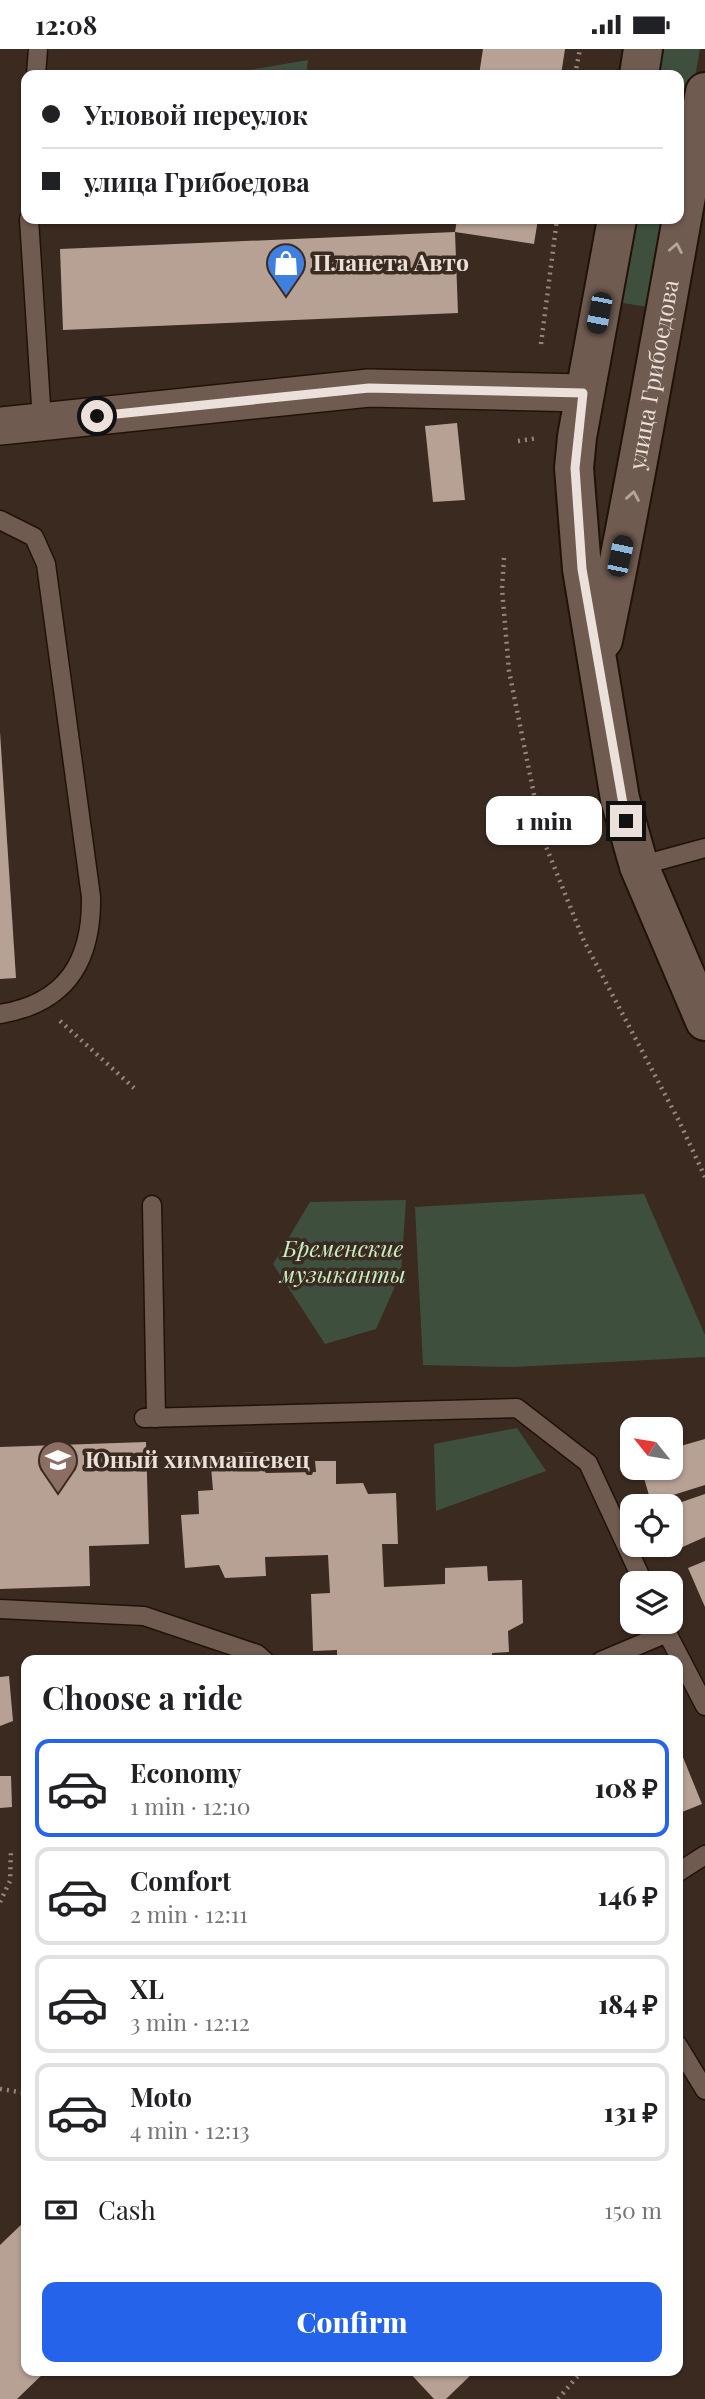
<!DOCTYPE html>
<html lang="en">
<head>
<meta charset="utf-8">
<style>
  :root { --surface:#fff; --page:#f6f6f6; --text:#202124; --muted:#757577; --line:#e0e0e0; --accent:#2563eb }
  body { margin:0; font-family:"Playfair Display",serif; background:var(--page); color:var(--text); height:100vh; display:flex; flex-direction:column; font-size:26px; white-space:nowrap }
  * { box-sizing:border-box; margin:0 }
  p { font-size:23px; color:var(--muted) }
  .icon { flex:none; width:38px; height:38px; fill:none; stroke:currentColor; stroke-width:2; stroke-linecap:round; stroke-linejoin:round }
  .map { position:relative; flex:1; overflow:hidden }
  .side { position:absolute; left:21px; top:1606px; width:662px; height:721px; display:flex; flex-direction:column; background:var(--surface); border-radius:14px; box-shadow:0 2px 5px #0004 }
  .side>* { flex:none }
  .banner { position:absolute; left:21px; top:21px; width:663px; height:154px; border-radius:14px; box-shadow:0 2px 5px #0004; display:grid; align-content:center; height:154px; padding:0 21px; background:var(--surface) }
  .needle { width:46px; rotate:300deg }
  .fabs { position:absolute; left:620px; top:1368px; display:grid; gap:14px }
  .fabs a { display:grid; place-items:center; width:63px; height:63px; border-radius:14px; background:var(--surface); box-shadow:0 2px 5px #0004; font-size:35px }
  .end { position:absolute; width:32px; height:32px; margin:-16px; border:9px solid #ece1da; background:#111; box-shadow:0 0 0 4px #111 }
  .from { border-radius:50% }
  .bubble { position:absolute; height:49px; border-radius:14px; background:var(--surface); box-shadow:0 2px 5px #0004; font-size:23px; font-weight:800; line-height:49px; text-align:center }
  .car { position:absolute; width:21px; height:42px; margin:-21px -10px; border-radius:9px; box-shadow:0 0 5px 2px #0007; background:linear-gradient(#222 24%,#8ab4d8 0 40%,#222 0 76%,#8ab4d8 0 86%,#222 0) }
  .banner b { display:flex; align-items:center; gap:24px; height:66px; font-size:26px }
  .banner b+b { border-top:2px solid var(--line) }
  .banner i { width:18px; height:18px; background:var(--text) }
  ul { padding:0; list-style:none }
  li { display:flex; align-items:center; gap:21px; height:98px; margin:0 14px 10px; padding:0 7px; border:4px solid var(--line); border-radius:14px }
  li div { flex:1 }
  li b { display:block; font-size:26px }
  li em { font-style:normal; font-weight:800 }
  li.active { border-color:var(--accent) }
  li>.icon { width:63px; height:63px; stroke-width:1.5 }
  h2 { padding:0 21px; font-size:32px; line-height:84px }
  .pay { display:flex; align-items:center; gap:18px; height:77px; padding:0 21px; font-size:26px }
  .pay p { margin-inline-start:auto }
  .primary-button { display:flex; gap:14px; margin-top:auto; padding:14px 21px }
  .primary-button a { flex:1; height:80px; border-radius:14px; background:var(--accent); color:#fff; font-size:28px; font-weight:800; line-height:80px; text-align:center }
  .status { display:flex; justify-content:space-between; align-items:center; height:49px; padding:0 35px; background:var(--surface); direction:ltr }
  .status svg { height:19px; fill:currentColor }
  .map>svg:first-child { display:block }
  .green { fill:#3f4f3e }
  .building { fill:#b7a195 }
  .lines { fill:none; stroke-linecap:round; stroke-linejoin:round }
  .service-casing { stroke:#211209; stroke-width:21 }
  .minor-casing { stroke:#211209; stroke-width:40 }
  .secondary-casing { stroke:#211209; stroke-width:42 }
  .path { stroke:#95877e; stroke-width:4.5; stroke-dasharray:2 5; stroke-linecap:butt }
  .service { stroke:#6f5b50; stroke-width:18 }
  .minor { stroke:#6f5b50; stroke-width:37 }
  .secondary { stroke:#6f5b50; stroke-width:38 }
  .oneway { stroke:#b4a59c }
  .route { stroke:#ece1da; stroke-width:9 }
  .labels { text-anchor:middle; stroke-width:7; stroke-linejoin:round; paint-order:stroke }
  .poi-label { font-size:23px; font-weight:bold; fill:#ece1da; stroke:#3b2a20; text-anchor:start }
  .street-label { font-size:23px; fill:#ece1da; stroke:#3b2a20 }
  .park-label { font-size:23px; font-style:italic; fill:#c8f0c5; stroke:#3b2a20 }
</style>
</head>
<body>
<div class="status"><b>12:08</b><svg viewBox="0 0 49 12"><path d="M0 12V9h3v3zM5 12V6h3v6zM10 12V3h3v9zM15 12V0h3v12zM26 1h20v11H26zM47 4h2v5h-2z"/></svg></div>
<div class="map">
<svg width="705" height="2350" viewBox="0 0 705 2350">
  <rect width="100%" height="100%" fill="#3b2a20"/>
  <!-- green -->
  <g class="green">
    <polygon points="656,0 700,0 679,117 679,26 652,26"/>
    <polygon points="308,11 306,26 220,26"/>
    <polygon points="630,170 670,170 654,259 617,253"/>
    <polygon points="644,1145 705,1286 705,1308 514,1318 423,1316 415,1158"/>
    <polygon points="406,1151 401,1224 376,1280 325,1295 273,1215 310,1153"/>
    <polygon points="517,1379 546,1422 436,1462 434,1395"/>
  </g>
  <!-- building -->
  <g class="building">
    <polygon points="483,0 565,0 561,26 479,26"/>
    <polygon points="457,170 538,170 534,195 455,183"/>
    <polygon points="455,183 458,264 63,281 60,200"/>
    <polygon points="457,374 465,451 433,453 425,377"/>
    <polygon points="0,683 16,929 0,930"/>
    <polygon points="705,1390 705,1436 651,1453 641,1419 670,1419 670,1400"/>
    <polygon points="146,1393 149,1495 89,1497 90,1537 0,1540 0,1398"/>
    <polygon points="253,1403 266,1424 316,1423 315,1412 336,1412 336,1435 363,1434 368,1445 396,1444 398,1495 382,1495 384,1538 445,1535 445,1519 487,1517 488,1532 522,1531 523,1574 508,1582 509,1603 492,1604 493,1612 337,1612 337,1601 313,1602 311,1545 330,1544 328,1506 265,1508 266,1527 225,1529 219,1516 185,1519 181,1466 199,1465 198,1442 213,1441 210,1406"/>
    <polygon points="705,1445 705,1488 678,1500 670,1479 670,1457"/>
    <polygon points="705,1512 705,1558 688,1519"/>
    <polygon points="9,1627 13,1672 0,1677 0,1628"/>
    <polygon points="680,1701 702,1755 677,1765 677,1702"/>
    <polygon points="0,1727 11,1727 12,1758 0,1759"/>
    <polygon points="24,2173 26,2322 46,2322 17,2350 0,2350 0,2196"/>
    <polygon points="408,2322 475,2322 446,2350 434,2350"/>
  </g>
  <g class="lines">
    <defs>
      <g id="service">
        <polyline points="36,26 38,0"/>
        <polyline points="29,170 42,372"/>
        <path d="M0,471l34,17 12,27 45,333c1,65 -25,106 -91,117"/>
        <polyline points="639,817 705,799"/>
        <polyline points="152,1156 156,1369"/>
        <polyline points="144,1369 517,1359 588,1414 644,1535"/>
        <polyline points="0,1560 144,1567 257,1605 265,1612"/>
        <polyline points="601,1612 667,1584 705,1657"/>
        <polyline points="677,1824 705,1806"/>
        <polyline points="677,1995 705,2041"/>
      </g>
      <polyline id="minor" points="0,377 369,339 583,344"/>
      <g id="secondary">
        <polyline points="639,26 643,0"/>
        <polyline points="617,170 577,388 574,419 582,520 620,750 639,817 705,972"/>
        <path id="s1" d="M603,591c38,-182 68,-365 102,-548"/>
      </g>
    </defs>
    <!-- service casing -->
    <use href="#service" class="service-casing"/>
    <!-- minor casing -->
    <use href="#minor" class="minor-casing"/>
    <!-- secondary casing -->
    <use href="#secondary" class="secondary-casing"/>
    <!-- path -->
    <g class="path">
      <polyline points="575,26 580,0"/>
      <polyline points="541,295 557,170"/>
      <polyline points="518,392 538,389"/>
      <polyline points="504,509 502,540 509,622 543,790 584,892 679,1072 705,1128"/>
      <polyline points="60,972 134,1039"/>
      <polyline points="0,1853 10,1832 11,1800"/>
      <polyline points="0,2040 26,2044"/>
      <polyline points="558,2350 582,2322"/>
    </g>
    <!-- service -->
    <use href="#service" class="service"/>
    <!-- minor -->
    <use href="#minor" class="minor"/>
    <!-- secondary -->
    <use href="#secondary" class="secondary"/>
  </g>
  <!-- one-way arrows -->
  <defs><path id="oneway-chevron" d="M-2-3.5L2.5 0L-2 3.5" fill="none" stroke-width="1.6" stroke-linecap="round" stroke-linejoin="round" transform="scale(1.75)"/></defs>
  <g class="oneway">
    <use href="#oneway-chevron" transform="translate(676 199) rotate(-79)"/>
    <use href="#oneway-chevron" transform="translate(633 447) rotate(-80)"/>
  </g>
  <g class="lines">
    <!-- route -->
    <polyline class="route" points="97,367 369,339 583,344 575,419 582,520 626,772"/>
  </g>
  <!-- icons -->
  <defs>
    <symbol id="shop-pin" viewBox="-11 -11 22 30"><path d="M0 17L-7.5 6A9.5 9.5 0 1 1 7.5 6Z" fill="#3f7fe0" stroke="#3b2a20"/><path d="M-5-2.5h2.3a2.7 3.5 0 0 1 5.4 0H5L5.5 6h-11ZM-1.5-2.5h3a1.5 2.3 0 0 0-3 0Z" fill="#fff"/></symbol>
    <symbol id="school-pin" viewBox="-11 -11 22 30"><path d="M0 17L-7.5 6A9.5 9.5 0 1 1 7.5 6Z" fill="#8d6e63" stroke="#3b2a20"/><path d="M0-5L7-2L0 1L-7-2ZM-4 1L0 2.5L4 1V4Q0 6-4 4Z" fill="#fff"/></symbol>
  </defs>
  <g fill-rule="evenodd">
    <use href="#shop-pin" x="264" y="192" width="44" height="60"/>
    <use href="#school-pin" x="36" y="1389" width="44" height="60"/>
  </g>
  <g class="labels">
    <!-- poi labels -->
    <g class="poi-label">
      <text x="313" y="222">Планета Авто</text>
      <text x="85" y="1419">Юный химмашевец</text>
    </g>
    <!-- street labels -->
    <g class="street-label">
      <text dy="8" stroke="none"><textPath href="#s1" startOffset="270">улица Грибоедова</textPath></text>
    </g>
    <!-- park labels -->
    <g class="park-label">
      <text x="343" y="1208">Бременские<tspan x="343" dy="26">музыканты</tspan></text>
    </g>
  </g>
</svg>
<div class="fabs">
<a><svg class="needle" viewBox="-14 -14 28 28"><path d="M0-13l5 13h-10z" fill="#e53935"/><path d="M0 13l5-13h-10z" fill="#757577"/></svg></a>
<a><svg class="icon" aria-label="locate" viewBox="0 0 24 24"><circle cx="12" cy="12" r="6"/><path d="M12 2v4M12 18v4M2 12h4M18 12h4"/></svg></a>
<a><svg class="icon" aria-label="layers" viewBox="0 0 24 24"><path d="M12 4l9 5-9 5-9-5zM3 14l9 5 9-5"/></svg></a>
</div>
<i class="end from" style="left:97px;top:367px"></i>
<i class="end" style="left:626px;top:772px"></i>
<div class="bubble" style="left:486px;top:747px;width:116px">1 min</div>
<i class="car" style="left:599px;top:264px;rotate:191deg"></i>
<i class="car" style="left:620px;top:507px;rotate:12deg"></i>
<div class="banner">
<b><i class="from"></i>Угловой переулок</b>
<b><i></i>улица Грибоедова</b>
</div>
<section class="side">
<h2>Choose a ride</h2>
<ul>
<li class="active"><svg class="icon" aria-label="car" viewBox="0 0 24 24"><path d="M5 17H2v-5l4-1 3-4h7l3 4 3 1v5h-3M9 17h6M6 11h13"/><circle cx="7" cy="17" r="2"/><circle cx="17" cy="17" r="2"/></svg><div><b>Economy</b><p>1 min · 12:10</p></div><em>108 ₽</em></li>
<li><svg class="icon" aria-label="car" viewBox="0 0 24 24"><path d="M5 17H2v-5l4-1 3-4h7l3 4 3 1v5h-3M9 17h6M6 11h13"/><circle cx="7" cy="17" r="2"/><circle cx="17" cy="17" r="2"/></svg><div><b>Comfort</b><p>2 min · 12:11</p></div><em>146 ₽</em></li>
<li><svg class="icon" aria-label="car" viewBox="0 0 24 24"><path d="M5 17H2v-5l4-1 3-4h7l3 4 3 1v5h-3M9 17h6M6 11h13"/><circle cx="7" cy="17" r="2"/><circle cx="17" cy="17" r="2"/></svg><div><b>XL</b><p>3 min · 12:12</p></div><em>184 ₽</em></li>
<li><svg class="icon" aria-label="car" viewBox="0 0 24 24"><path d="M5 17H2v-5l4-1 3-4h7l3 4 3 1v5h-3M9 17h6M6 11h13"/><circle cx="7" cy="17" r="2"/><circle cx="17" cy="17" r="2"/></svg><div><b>Moto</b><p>4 min · 12:13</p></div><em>131 ₽</em></li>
</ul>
<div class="pay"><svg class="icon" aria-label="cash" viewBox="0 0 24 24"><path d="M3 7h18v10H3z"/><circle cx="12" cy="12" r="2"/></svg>Cash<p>150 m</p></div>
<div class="primary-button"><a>Confirm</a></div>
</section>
</div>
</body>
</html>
